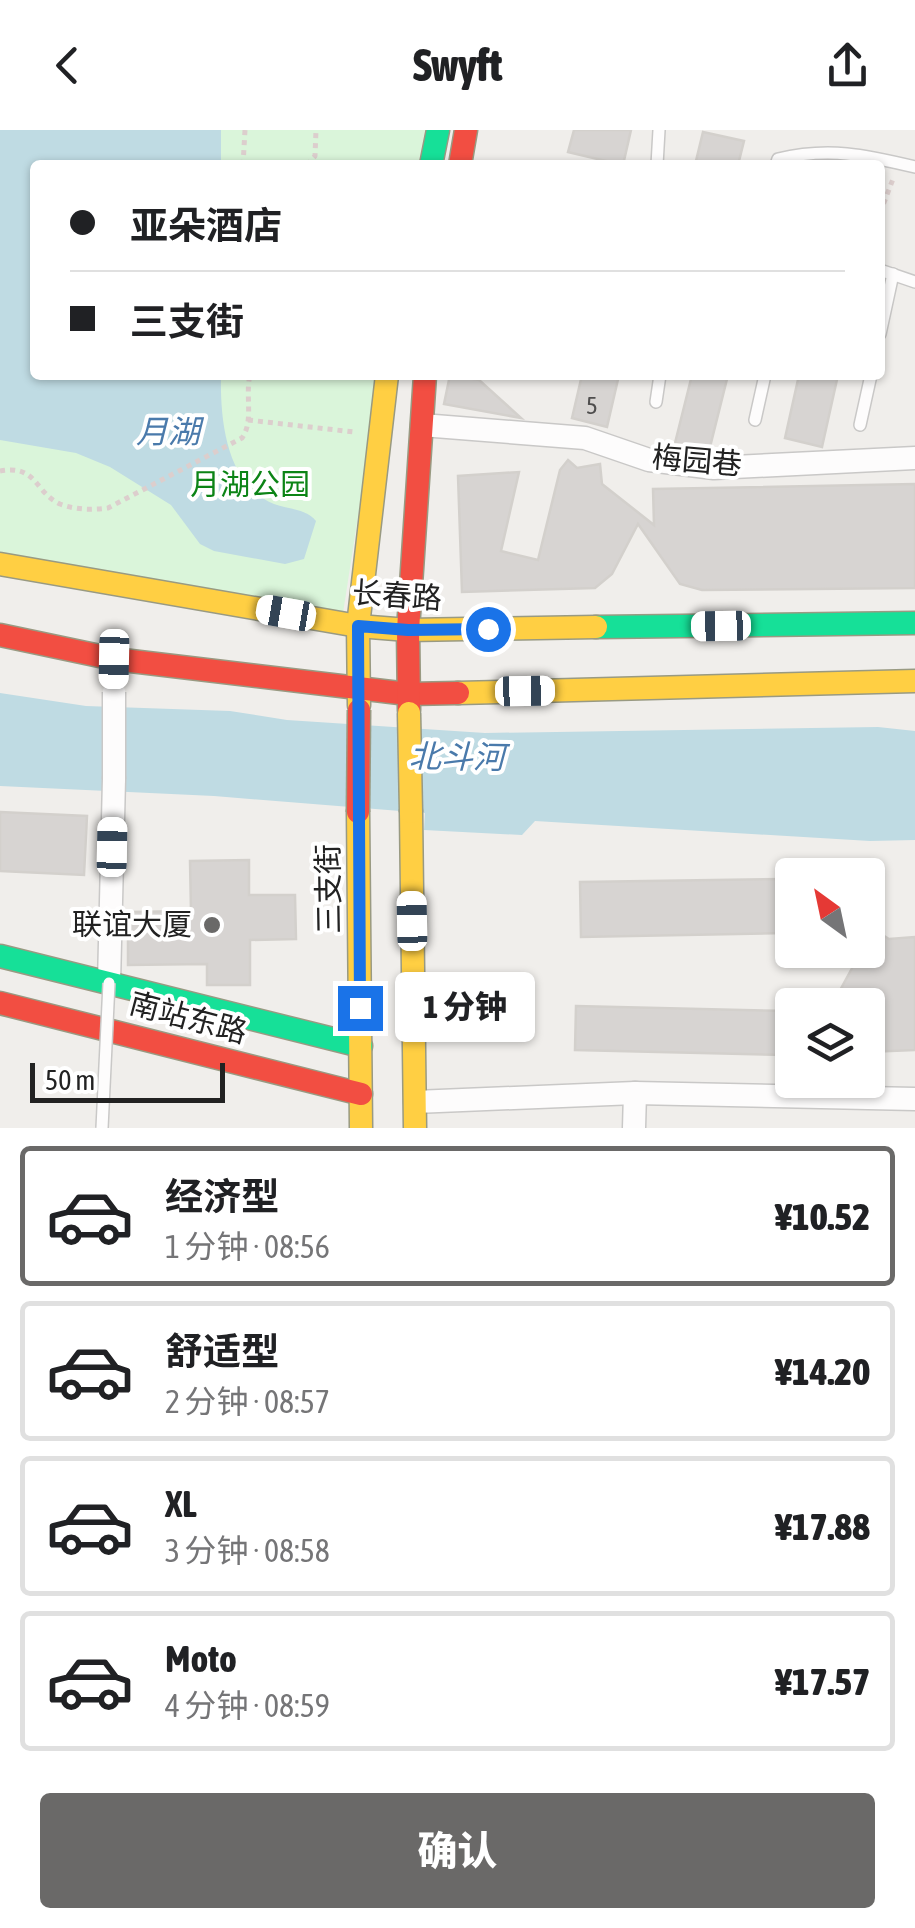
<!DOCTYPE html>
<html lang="zh">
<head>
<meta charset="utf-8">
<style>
  :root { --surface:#fff; --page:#f2f2f2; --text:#202124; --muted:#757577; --line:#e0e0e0; --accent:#6a6968 }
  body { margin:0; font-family:"Asap Condensed","Noto Sans SC",sans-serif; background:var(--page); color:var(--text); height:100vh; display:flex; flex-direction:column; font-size:38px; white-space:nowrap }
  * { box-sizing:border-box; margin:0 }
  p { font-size:32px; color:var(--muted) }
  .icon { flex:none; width:55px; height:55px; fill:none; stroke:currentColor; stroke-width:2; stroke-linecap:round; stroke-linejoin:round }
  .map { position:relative; height:998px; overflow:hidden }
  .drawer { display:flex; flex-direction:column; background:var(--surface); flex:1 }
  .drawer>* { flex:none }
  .hud { position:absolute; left:30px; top:30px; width:855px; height:220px; border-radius:10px; box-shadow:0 2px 8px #0004; display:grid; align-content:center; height:220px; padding:0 40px; background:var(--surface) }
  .needle { width:65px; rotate:327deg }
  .fabs { position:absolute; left:775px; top:728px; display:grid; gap:20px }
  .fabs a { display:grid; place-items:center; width:110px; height:110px; border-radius:10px; background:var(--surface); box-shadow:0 2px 8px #0004; font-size:50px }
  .scale { position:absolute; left:30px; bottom:25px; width:195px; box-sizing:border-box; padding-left:10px; border:5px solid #222; border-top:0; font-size:28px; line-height:35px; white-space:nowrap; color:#222; -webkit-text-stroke:8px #fff; paint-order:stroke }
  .end { position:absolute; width:45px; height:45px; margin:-22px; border:12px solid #1a73e8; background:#fff; box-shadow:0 0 0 5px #fff }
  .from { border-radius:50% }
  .bubble { position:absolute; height:70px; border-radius:10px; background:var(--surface); box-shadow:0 2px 8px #0004; font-size:32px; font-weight:800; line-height:70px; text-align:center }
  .car { position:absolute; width:30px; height:60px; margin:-30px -15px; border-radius:12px; box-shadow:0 0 8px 2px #0007; background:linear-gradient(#fff 24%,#345 0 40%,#fff 0 76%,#345 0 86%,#fff 0) }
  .hud b { display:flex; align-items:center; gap:35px; height:95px; font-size:38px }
  .hud b+b { border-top:2px solid var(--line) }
  .hud i { width:25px; height:25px; background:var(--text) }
  ul { padding:18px 0 0; list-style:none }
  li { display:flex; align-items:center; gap:30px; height:140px; margin:0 20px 15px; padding:0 20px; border:5px solid var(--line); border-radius:10px }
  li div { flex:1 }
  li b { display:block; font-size:38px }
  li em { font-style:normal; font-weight:800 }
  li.on { border-color:var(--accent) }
  li>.icon { width:90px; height:90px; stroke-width:1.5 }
  .primary-button { display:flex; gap:20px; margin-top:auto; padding:20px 40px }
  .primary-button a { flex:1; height:115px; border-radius:10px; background:var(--accent); color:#fff; font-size:40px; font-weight:800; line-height:115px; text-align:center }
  header { display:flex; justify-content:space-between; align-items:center; height:130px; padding:0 40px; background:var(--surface); font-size:45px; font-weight:800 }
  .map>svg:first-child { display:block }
  .park { fill:#daf5da }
  .water { fill:#bfdbe3 }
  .building { fill:#d7d4d2; stroke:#d3d0cc; stroke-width:2.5 }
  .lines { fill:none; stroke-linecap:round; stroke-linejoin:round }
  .lane-casing { stroke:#c9c8c7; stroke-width:14 }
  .street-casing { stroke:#c9c8c7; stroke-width:25 }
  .fast-casing { stroke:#999a82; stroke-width:25 }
  .slow-casing { stroke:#999a82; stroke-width:25 }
  .jam-casing { stroke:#999a82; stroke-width:25 }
  .path { stroke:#dccecd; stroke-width:5; stroke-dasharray:5 5; stroke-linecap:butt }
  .lane { stroke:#fdfcfc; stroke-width:11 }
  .street { stroke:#fdfcfc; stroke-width:22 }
  .fast { stroke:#16e098; stroke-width:22 }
  .slow { stroke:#ffcf43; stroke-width:22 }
  .jam { stroke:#f24e42; stroke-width:22 }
  .lane-bridge-casing { stroke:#c9c8c7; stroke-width:14; stroke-linecap:butt }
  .street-bridge-casing { stroke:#c9c8c7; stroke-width:25; stroke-linecap:butt }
  .slow-bridge-casing { stroke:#999a82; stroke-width:25; stroke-linecap:butt }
  .jam-bridge-casing { stroke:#999a82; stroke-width:25; stroke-linecap:butt }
  .lane-bridge { stroke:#fdfcfc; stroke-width:11 }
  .street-bridge { stroke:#fdfcfc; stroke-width:22 }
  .slow-bridge { stroke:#ffcf43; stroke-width:22 }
  .jam-bridge { stroke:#f24e42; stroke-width:22 }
  .route { stroke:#1a73e8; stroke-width:12 }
  .poi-dot { fill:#6a6968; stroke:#fff; stroke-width:4 }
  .labels { text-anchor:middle; stroke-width:8; stroke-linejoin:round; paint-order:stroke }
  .number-label { font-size:25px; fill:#4f4e4e }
  .street-label { font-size:30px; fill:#222; stroke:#fff }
  .park-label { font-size:30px; fill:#0c8416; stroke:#fff }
  .poi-label { font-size:30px; fill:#222; stroke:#fff; text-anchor:end }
  .water-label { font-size:32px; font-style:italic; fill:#4a7aab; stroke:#fff }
</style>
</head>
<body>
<header><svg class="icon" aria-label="back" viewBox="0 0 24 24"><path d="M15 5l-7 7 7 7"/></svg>Swyft<svg class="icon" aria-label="share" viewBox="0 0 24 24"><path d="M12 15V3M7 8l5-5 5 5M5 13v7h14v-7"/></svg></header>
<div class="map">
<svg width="915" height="998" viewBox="0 0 915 998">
  <rect width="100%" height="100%" fill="#f0eeeb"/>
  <!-- park -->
  <polygon class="park" points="0,0 425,0 418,35 35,35 35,245 380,245 343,483 0,422"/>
  <!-- water -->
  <g class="water">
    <path d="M0,0h221v35h-186v210h186c-1,45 5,110 53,129 14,5 33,5 42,17l-12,38 -19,5 -71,-13 -14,-7 -29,-39 -61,-38 -34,-14 -76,-13z"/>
    <polygon points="0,563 86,576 230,581 287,590 485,603 878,597 915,601 915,710 870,711 535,691 522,705 424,700 425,683 214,666 0,656"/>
  </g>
  <!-- building -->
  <g class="building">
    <polygon points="574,0 631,0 623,35 568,22"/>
    <polygon points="703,2 744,11 738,35 695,35"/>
    <polygon points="450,245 479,250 521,288 444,274"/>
    <polygon points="582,245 619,245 607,297 572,288"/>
    <polygon points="692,245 728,245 709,321 675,313"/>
    <polygon points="799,245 838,245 822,317 785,308"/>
    <polygon points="568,330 577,338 600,334 602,354 654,395 653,359 915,354 915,458 702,460 680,454 638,394 612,444 595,458 462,462 458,346 519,342 501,421 538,430 560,340"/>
    <polygon points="0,682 87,686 84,745 0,741"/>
    <polygon points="249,730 249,765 295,765 296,809 250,810 250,855 207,855 207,834 128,835 128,782 191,781 190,731"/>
    <polygon points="783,749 783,803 581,807 580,752"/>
    <polygon points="868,796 889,809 915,807 915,920 868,922 868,875 832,875 862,820 868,820"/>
    <polygon points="576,876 788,881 787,925 575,920"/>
  </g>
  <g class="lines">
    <defs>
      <g id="lane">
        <polyline points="657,35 659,0"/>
        <path d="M776,35l2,-6c51,-12 87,-4 137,8"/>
        <polyline points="880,140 915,152"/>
        <polyline points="880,204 893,144"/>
        <polyline points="656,272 660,245"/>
        <polyline points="755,290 765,245"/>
        <polyline points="860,295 871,245"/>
      </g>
      <g id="street">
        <polyline points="422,295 585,308 649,330 714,338 915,328"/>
        <polyline points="109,853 114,649"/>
        <polyline points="415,972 635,963 915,969"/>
        <polyline points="634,998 635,963"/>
      </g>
      <g id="fast">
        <polyline points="431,35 438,0"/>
        <polyline points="596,497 915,493"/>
        <polyline points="0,826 361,916"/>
      </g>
      <g id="slow">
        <polyline points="0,434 358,496 408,500 596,497"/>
        <polyline points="458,563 915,551"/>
        <polyline points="359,575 358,496 387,245"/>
        <polyline points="358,682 361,998"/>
        <polyline points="411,682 415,998"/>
      </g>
      <g id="jam">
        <polyline points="460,35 466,0"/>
        <polyline points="0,505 114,529 408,564 458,563"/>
        <polyline points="409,580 408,500 425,245"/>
        <polyline points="0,873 361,964"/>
      </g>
    </defs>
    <!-- lane casing -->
    <use href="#lane" class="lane-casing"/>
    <!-- street casing -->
    <use href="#street" class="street-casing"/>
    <!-- fast casing -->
    <use href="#fast" class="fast-casing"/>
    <!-- slow casing -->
    <use href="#slow" class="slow-casing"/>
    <!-- jam casing -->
    <use href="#jam" class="jam-casing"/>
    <!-- path -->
    <g class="path">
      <polyline points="243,35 245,0"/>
      <polyline points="307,35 315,26 316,0"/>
      <polyline points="880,83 893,49"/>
      <polyline points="248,290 354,302"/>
      <path d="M0,341c37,-7 35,22 60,33 16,6 32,6 48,4l134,-70c12,-17 3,-42 8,-63"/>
    </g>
    <!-- lane -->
    <use href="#lane" class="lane"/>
    <!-- street -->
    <use href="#street" class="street"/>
    <!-- fast -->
    <use href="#fast" class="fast"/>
    <!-- slow -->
    <use href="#slow" class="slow"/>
    <!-- jam -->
    <use href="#jam" class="jam"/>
    <defs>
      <polyline id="lane-bridge" points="102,998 109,853"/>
      <polyline id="street-bridge" points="114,562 114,649"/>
      <polyline id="slow-bridge" points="409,583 411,682"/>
      <polyline id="jam-bridge" points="358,682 359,580"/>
    </defs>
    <!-- lane-bridge casing -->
    <use href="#lane-bridge" class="lane-bridge-casing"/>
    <!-- street-bridge casing -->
    <use href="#street-bridge" class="street-bridge-casing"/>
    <!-- slow-bridge casing -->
    <use href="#slow-bridge" class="slow-bridge-casing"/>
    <!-- jam-bridge casing -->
    <use href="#jam-bridge" class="jam-bridge-casing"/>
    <!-- lane-bridge -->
    <use href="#lane-bridge" class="lane-bridge"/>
    <!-- street-bridge -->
    <use href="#street-bridge" class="street-bridge"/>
    <!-- slow-bridge -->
    <use href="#slow-bridge" class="slow-bridge"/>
    <!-- jam-bridge -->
    <use href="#jam-bridge" class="jam-bridge"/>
  </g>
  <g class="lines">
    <!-- route -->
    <polyline class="route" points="360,878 358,496 408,500 488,499"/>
  </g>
  <!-- markers -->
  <circle class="poi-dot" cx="212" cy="795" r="10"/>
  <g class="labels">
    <!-- number labels -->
    <g class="number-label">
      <text x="592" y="284">5</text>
    </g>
    <!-- street labels -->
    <g class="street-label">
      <text transform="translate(697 331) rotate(5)" y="10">梅园巷</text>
      <text transform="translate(397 466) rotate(4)" y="10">长春路</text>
      <text transform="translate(329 759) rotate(-91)" y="10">三支街</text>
      <text transform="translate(188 888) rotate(15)" y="10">南站东路</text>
    </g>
    <!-- park labels -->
    <g class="park-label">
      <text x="250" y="365">月湖公园</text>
    </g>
    <!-- poi labels -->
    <g class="poi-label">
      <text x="192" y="805">联谊大厦</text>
    </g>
    <!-- water labels -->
    <g class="water-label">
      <text x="168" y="313">月湖</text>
      <text transform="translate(457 627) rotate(1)" y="11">北斗河</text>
    </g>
  </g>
</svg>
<div class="fabs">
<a><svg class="needle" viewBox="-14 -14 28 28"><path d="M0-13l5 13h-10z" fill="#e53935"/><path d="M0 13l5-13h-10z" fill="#757577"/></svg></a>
<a><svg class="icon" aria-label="layers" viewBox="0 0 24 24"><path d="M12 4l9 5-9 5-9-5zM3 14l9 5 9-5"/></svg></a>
</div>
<div class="scale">50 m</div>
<i class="end from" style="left:488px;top:499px"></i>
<i class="end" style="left:360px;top:878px"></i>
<div class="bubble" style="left:395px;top:842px;width:140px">1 分钟</div>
<i class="car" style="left:286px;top:483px;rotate:280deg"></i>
<i class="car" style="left:721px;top:496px;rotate:269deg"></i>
<i class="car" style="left:114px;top:529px;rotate:181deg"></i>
<i class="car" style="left:525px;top:561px;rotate:89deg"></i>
<i class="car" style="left:112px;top:717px;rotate:1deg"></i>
<i class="car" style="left:412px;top:791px;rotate:359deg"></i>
<div class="hud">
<b><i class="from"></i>亚朵酒店</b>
<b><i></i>三支街</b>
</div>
</div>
<section class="drawer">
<ul>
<li class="on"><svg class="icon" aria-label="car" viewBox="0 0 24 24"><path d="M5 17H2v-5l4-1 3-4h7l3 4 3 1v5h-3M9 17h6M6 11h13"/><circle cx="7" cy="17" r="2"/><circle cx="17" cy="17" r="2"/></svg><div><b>经济型</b><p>1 分钟 · 08:56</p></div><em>¥10.52</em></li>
<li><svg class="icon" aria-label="car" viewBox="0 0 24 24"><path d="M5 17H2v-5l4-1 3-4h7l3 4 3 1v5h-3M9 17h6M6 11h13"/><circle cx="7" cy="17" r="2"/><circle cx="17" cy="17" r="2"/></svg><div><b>舒适型</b><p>2 分钟 · 08:57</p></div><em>¥14.20</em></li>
<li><svg class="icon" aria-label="car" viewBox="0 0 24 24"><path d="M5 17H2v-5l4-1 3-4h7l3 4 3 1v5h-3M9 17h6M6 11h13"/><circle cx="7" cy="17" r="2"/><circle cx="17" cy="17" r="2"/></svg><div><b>XL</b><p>3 分钟 · 08:58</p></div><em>¥17.88</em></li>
<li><svg class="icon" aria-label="car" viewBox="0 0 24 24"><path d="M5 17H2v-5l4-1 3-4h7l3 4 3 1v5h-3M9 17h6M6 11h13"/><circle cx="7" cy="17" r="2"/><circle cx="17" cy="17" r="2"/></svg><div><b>Moto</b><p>4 分钟 · 08:59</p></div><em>¥17.57</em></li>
</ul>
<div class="primary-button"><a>确认</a></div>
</section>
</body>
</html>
